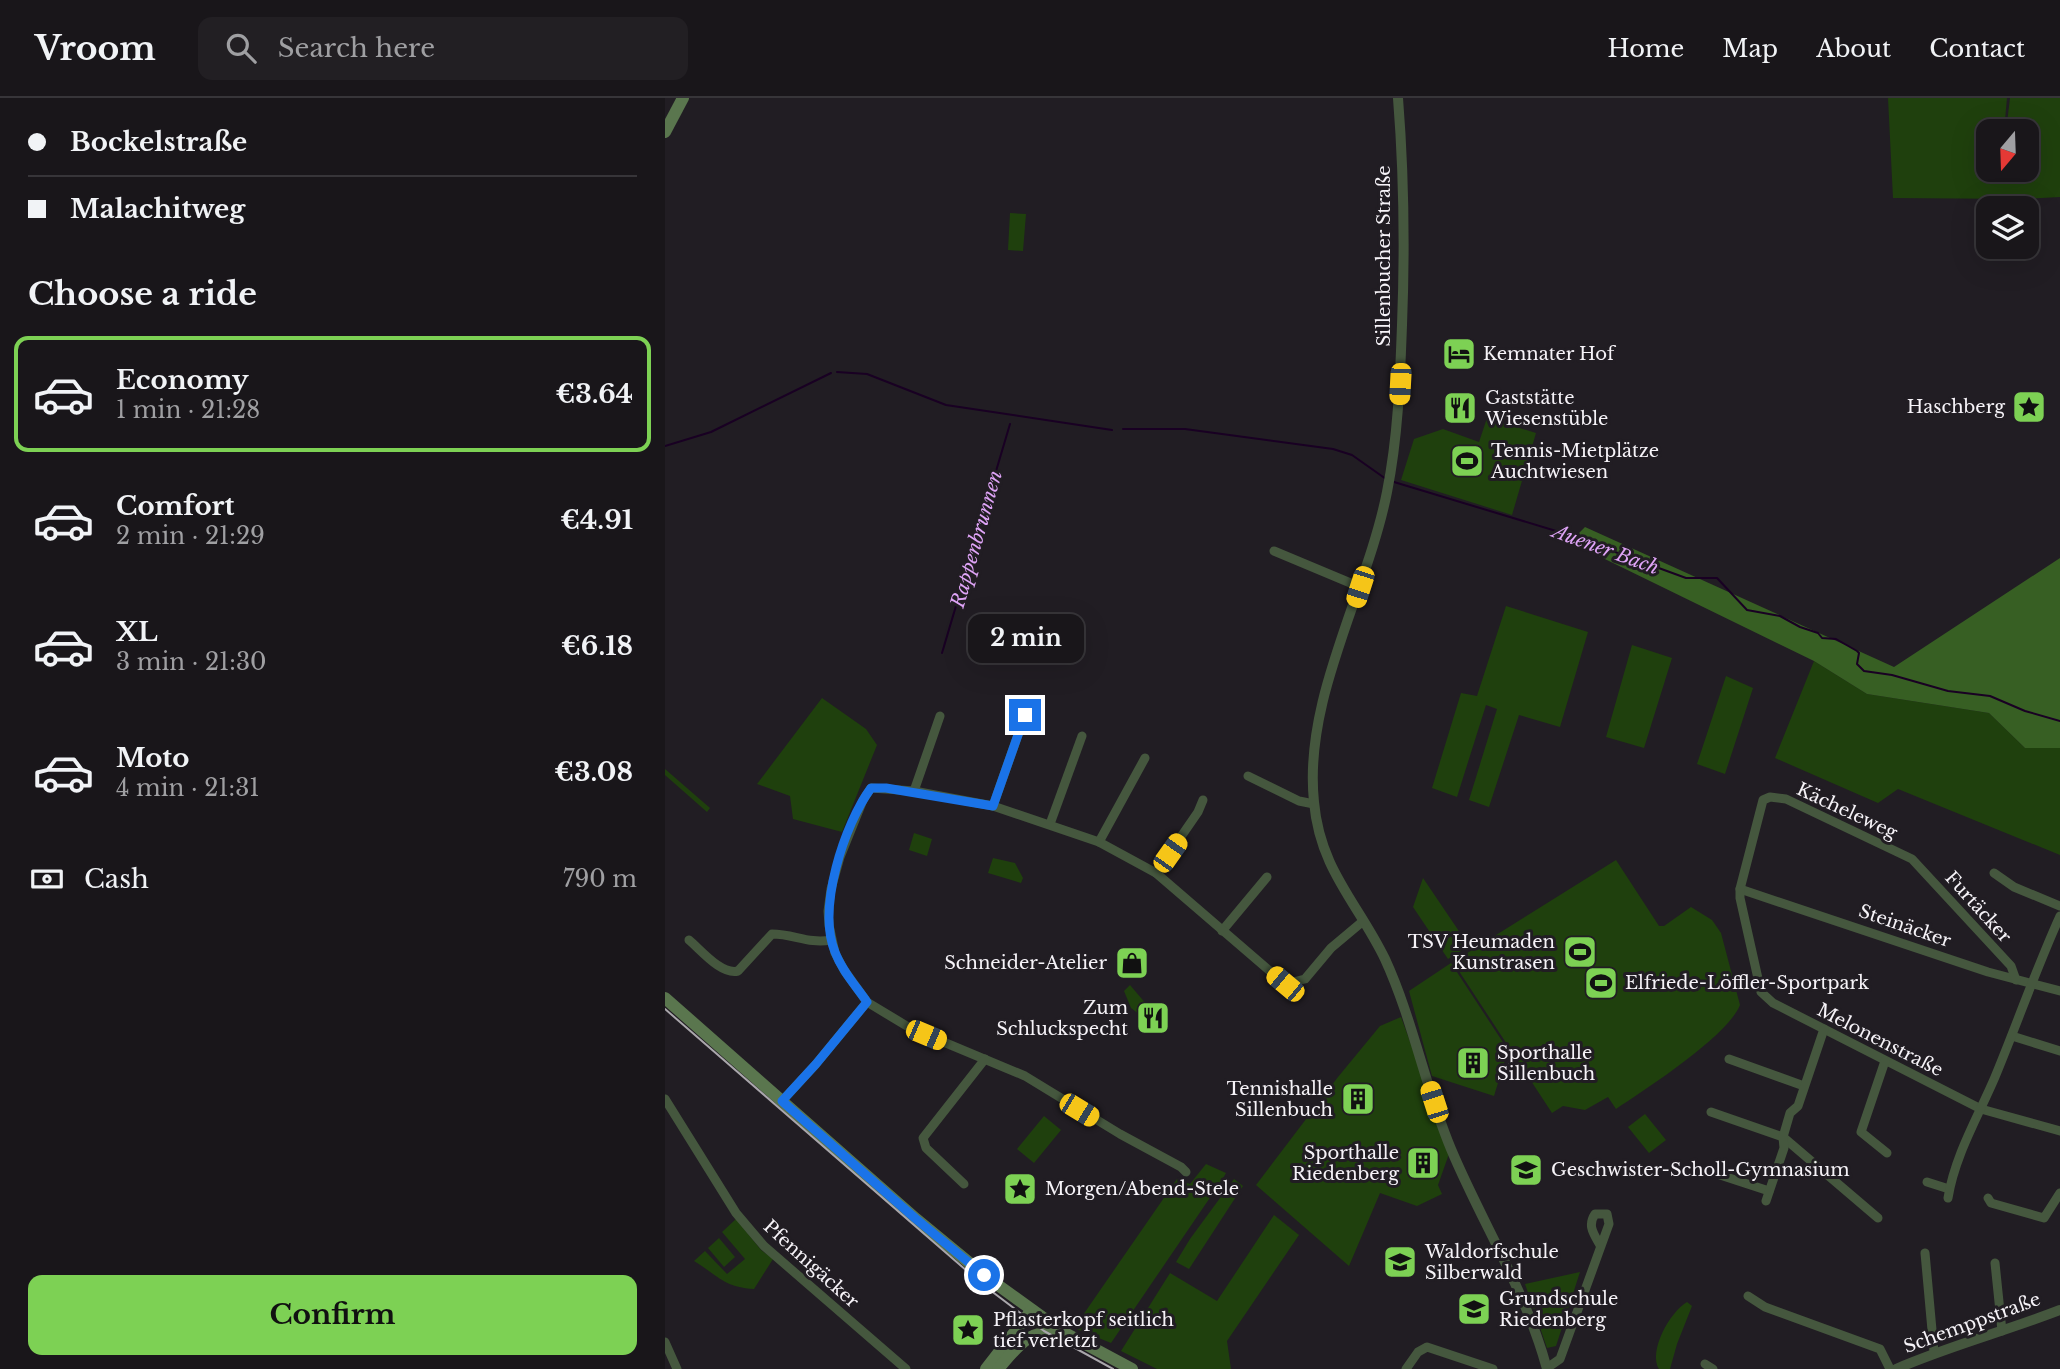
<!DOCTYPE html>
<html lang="en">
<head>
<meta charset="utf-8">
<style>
  :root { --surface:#19161a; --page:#221f23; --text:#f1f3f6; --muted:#9f9fa2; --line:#373539; --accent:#7dd154 }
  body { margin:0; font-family:"Libre Baskerville",serif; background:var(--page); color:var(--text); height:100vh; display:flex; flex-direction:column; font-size:26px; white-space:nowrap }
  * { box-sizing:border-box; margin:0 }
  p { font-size:23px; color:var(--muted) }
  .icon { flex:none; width:38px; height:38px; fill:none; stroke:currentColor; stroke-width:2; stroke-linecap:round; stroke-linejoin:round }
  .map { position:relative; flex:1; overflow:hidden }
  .drawer { display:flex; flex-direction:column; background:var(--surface); width:665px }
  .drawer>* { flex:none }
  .guide { display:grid; align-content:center; height:154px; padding:0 28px; background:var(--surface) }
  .needle { width:46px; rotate:199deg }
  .fabs { position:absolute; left:1311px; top:21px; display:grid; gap:14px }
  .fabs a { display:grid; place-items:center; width:63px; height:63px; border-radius:14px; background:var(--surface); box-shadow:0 7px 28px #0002,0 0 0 2px var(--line); font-size:35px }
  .end { position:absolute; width:32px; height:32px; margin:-16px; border:9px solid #1a73e8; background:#fff; box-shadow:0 0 0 4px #fff }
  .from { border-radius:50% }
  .bubble { position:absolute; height:49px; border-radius:14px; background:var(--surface); box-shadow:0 7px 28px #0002,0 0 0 2px var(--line); font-size:23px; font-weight:800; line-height:49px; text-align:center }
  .car { position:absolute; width:21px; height:42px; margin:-21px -10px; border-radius:9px; box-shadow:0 0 5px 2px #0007; background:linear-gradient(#f5c518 24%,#345 0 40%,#f5c518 0 76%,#345 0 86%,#f5c518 0) }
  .guide b { display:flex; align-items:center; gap:24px; height:66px; font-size:26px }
  .guide b+b { border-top:2px solid var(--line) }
  .guide i { width:18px; height:18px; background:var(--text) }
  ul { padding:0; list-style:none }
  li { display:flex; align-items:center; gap:21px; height:116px; margin:0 14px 10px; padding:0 14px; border:4px solid transparent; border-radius:14px }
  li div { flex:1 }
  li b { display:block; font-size:26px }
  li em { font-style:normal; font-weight:800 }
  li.active { border-color:var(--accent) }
  li>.icon { width:63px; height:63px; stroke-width:1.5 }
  h2 { padding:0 28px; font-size:32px; line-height:84px }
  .pay { display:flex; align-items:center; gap:18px; height:77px; padding:0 28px; font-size:26px }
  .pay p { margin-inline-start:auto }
  .cta { display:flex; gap:14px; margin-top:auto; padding:14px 28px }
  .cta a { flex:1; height:80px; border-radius:14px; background:var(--accent); color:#111; font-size:28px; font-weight:800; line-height:80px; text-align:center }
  header { display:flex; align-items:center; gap:42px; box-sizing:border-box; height:98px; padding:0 35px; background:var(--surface); border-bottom:2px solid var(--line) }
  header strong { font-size:33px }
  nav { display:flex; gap:38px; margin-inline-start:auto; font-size:24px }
  .search { width:490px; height:63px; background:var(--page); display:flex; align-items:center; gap:18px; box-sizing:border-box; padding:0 24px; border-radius:14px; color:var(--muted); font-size:26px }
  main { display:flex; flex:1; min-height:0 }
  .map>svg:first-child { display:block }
  .green { fill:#1f400d }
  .forest { fill:#375f23 }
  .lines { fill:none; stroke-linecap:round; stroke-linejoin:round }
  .stream { stroke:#190023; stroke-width:2 }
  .minor { stroke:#45573e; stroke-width:9 }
  .tertiary { stroke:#45573e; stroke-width:10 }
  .secondary { stroke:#5a764e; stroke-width:12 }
  .tram { stroke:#aaa7ac; stroke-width:2 }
  .route { stroke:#1a73e8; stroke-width:9 }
  .labels { text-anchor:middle; stroke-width:6; stroke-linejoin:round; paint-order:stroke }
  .street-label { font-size:18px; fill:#f6f3f8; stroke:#211d23 }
  .poi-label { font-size:18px; fill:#f6f3f8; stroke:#211d23; text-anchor:start }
  .water-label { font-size:19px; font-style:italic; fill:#dfa4f7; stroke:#211d23 }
</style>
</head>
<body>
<header>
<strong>Vroom</strong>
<div class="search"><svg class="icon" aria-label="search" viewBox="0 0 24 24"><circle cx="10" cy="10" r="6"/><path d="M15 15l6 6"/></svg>Search here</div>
<nav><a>Home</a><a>Map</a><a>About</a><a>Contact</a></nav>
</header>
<main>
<section class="drawer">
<div class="guide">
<b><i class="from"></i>Bockelstraße</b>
<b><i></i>Malachitweg</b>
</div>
<h2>Choose a ride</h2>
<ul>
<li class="active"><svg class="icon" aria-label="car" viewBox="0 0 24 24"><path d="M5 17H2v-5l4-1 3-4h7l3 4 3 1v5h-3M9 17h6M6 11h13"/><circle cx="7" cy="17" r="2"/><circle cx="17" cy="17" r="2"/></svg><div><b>Economy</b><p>1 min · 21:28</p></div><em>€3.64</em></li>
<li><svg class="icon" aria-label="car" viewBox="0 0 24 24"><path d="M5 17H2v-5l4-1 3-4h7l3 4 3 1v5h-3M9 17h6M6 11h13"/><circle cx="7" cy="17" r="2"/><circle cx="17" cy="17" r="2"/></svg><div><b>Comfort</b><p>2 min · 21:29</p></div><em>€4.91</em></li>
<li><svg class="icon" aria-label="car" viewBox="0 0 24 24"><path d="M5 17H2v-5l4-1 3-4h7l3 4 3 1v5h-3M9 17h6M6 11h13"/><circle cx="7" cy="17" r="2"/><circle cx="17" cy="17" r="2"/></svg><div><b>XL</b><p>3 min · 21:30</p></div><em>€6.18</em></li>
<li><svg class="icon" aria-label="car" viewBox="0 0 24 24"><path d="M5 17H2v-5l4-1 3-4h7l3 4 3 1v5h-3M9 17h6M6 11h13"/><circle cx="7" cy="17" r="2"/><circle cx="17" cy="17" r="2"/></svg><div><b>Moto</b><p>4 min · 21:31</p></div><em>€3.08</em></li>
</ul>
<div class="pay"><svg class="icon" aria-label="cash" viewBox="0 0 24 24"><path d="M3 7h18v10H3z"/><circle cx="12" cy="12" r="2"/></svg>Cash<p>790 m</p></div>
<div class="cta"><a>Confirm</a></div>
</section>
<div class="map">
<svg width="1395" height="1271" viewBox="0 0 1395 1271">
  <rect width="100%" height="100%" fill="#211d23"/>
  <!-- green -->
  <g class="green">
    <polygon points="1223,0 1342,0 1339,33 1323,33 1323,72 1362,72 1362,33 1341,33 1345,0 1395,0 1395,99 1359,101 1228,100"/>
    <polygon points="345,115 361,116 358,153 343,152"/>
    <polygon points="822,320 871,335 847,417 736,382 749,341 778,331 814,344"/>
    <polygon points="841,508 923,534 895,629 854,617 824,709 804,702 832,611 821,607 792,699 767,690 796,595 812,598"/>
    <polygon points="967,547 1007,560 979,650 941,639"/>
    <polygon points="1149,563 1202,596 1324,615 1360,650 1395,650 1395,757 1233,691 1213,705 1110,660"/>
    <polygon points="1061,578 1088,590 1060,676 1032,666"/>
    <polygon points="157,600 201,631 212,647 177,734 128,721 125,698 92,686"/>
    <polygon points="0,671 45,710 42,714 0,677"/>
    <polygon points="249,735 267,741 262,758 244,752"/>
    <polygon points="328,760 350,765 358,780 356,785 323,775"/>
    <path d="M951,762l43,66h5l27,-19 21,13 9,13 19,72c-12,31 -94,84 -124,104l-8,-12 -23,13 -22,-4 -11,7 -99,-151z"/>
    <polygon points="758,780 804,848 783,861 748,809"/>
    <polygon points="786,865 843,952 829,998 767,978 744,893"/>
    <polygon points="465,887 482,907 475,917 466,910 459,893"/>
    <polygon points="736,919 785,1053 773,1087 777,1096 752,1108 715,1095 684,1168 591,1087 673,979 715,928"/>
    <polygon points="980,1016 1001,1042 984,1055 963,1029"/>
    <polygon points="379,1018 396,1032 369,1065 352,1051"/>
    <polygon points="541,1066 561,1075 557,1082 446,1245 409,1230 512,1081 525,1086"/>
    <polygon points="569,1081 578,1088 524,1171 511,1164 525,1141"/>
    <polygon points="609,1117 634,1137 562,1243 566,1271 492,1271 456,1253 505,1175 552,1203"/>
    <path d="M71,1121l25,31 12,9 -19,30c-31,-2 -35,-13 -60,-28l11,-10 22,23 18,-15 -23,-27z"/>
    <polygon points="54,1140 70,1159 59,1169 43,1150"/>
    <polygon points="915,1174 891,1248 882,1250 860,1186"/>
    <path d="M1022,1204l5,4 -15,38 -7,25h-11c-11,-18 11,-57 28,-67z"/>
  </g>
  <!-- forest -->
  <polygon class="forest" points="920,429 1229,569 1395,460 1395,650 1360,650 1324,615 1202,596 1149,563 905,444"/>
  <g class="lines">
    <!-- stream -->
    <g class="stream">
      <polyline points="172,274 202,276 281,307 447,332"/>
      <polyline points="458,331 520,331 668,351 687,357 721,381"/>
      <polyline points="0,348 46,334 166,275"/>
      <polyline points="729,384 901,436 1021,480 1052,480 1082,512 1115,518 1135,529 1153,535 1157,540 1171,541 1192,553 1194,555 1192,566 1199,573 1227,577 1283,593 1325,598 1360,613 1395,623"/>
      <polyline points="277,555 345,326"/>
    </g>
    <!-- minor -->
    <g class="minor">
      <polyline points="609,453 695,489"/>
      <polyline points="583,678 634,703 649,706"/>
      <polyline points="249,693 275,618"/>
      <polyline points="328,708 360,617"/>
      <polyline points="385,726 417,638"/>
      <polyline points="434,744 480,660"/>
      <polyline points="491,775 533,714 538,702"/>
      <polyline points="1329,775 1349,789 1395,808"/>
      <polyline points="1075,791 1323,874 1395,893"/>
      <polyline points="557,833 602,779"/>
      <path d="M24,842c12,10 32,35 49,31l34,-37c22,0 36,10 59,6"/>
      <polyline points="1351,882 1346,868 1247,761 1121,701 1105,699 1098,702 1075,791 1075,800 1096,894 1108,905 1316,1011 1395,1033"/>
      <polyline points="1347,938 1395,953"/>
      <polyline points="1064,961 1139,988"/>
      <polyline points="1220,963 1196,1034 1222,1055"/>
      <polyline points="0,1001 71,1115 99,1148 241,1271"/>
      <polyline points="117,1003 151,966 202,904"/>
      <polyline points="1046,1014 1118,1039 1213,1120"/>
      <polyline points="521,1074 516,1069 455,1036 360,978 245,930 202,904 179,872 170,855 164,827 163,813 166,791 175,759 198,702 206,690 249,693 328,708 434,744 491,775 620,886 640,881 666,850 697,824"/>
      <polyline points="1049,1075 1104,1093"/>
      <polyline points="1262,1084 1284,1091"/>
      <polyline points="299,1086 261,1050 258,1040 320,961"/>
      <path d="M1283,1100c7,-43 30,-81 47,-121 22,-53 41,-108 65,-161"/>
      <polyline points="1323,1100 1326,1105 1379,1120 1395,1095"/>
      <polyline points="1101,1103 1119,1050 1118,1039 1125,1015 1133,1008 1159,931"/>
      <polyline points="1260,1155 1269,1254"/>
      <polyline points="1330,1165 1337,1233"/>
      <polyline points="1083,1198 1100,1209 1215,1251 1225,1271"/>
      <polyline points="0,1244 12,1271"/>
      <polyline points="1040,1266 1048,1271"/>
      <path d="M882,1270l13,-9 49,-135 -2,-10h-12c-8,12 -1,20 5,31"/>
      <polyline points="741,1271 753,1254 762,1249 828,1271"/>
    </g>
    <!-- tertiary -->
    <g class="tertiary">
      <path d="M733,0c6,76 7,151 4,227 -2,56 -4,112 -15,167 -20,101 -84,206 -73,310 6,68 44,101 71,157 28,61 40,128 66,190 31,74 75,142 96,220"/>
      <path d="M1231,1271c53,-23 110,-38 164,-59"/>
    </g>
    <!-- secondary -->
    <g class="secondary">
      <polyline points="0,34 18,0"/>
      <polyline points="0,900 251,1121 319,1177 398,1234 467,1271"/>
      <polyline points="321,1271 366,1213"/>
      <path d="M333,1271c21,-24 30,-40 65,-37"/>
    </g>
    <!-- tram -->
    <polyline class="tram" points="0,911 317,1186 379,1233 448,1271"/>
  </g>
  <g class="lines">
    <!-- route -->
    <path class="route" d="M319,1177l-68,-56 -134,-118 34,-37 51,-62c-11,-16 -25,-31 -32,-50 -18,-44 9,-127 36,-164h15l107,18 32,-91"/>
  </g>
  <!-- icons -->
  <defs>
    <symbol id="hotel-square" viewBox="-11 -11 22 22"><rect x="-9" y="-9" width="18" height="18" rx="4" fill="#7dd154" stroke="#211d23"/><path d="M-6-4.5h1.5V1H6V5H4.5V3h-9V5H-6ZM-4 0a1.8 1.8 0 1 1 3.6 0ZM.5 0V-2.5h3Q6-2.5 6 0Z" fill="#111"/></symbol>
    <symbol id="sight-square" viewBox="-11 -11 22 22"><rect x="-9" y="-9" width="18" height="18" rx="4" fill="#7dd154" stroke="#211d23"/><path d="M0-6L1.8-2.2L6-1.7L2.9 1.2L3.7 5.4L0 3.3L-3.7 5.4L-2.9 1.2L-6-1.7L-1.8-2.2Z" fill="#111"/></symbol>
    <symbol id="restaurant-square" viewBox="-11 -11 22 22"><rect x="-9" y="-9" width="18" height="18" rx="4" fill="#7dd154" stroke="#211d23"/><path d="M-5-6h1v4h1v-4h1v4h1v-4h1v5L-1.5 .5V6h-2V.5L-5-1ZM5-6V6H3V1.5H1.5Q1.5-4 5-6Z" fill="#111"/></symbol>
    <symbol id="stadium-square" viewBox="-11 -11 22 22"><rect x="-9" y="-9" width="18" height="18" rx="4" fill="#7dd154" stroke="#211d23"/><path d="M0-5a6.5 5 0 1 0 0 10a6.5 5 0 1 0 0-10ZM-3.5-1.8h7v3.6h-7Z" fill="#111"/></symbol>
    <symbol id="shop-square" viewBox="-11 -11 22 22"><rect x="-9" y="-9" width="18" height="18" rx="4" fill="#7dd154" stroke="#211d23"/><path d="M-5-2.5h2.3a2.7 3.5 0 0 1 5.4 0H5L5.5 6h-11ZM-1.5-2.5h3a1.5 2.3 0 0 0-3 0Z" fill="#111"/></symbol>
    <symbol id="building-square" viewBox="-11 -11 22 22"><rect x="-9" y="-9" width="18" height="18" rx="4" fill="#7dd154" stroke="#211d23"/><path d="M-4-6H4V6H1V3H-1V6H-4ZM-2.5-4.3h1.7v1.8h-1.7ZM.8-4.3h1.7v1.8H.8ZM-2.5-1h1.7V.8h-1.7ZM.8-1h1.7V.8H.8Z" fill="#111"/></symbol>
    <symbol id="school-square" viewBox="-11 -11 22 22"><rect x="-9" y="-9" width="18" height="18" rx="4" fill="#7dd154" stroke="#211d23"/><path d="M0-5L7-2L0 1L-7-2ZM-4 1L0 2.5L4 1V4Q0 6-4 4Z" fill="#111"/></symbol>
  </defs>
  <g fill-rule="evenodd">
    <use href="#hotel-square" x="775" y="237" width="38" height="38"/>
    <use href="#sight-square" x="1345" y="290" width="38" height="38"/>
    <use href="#restaurant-square" x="776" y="291" width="38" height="38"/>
    <use href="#stadium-square" x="783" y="344" width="38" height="38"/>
    <use href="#stadium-square" x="896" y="835" width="38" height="38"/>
    <use href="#shop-square" x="448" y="846" width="38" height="38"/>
    <use href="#stadium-square" x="917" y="866" width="38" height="38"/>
    <use href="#restaurant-square" x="469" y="901" width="38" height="38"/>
    <use href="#building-square" x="789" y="946" width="38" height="38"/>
    <use href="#building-square" x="674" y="982" width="38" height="38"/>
    <use href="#building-square" x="739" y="1046" width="38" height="38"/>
    <use href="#school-square" x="842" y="1053" width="38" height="38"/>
    <use href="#sight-square" x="336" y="1072" width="38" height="38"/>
    <use href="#school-square" x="716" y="1145" width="38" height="38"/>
    <use href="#school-square" x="790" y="1192" width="38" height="38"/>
    <use href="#sight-square" x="284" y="1213" width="38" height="38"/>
  </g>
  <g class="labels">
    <!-- street labels -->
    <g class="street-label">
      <text transform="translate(719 158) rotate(-90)" y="6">Sillenbucher Straße</text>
      <text transform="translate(1182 713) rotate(25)" y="6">Kächeleweg</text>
      <text transform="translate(1313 809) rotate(48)" y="6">Furtäcker</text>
      <text transform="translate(1240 828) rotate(19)" y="6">Steinäcker</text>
      <text transform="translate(1215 942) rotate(27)" y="6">Melonenstraße</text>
      <text transform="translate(146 1166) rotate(42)" y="6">Pfennigäcker</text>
      <text transform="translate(1307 1225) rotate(-20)" y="6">Schemppstraße</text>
    </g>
    <!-- poi labels -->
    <g class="poi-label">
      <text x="818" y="262">Kemnater Hof</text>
      <text x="820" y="306">Gaststätte<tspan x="820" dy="21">Wiesenstüble</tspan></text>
      <text x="1340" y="315" text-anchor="end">Haschberg</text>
      <text x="826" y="359">Tennis-Mietplätze<tspan x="826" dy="21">Auchtwiesen</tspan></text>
      <text x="890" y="850" text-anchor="end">TSV Heumaden<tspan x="890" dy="21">Kunstrasen</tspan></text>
      <text x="442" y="871" text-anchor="end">Schneider-Atelier</text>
      <text x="960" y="891">Elfriede-Löffler-Sportpark</text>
      <text x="463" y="916" text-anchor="end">Zum<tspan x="463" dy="21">Schluckspecht</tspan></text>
      <text x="832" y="961">Sporthalle<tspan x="832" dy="21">Sillenbuch</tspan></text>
      <text x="668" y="997" text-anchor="end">Tennishalle<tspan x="668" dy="21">Sillenbuch</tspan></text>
      <text x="734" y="1061" text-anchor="end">Sporthalle<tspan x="734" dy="21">Riedenberg</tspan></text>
      <text x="886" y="1078">Geschwister-Scholl-Gymnasium</text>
      <text x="380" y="1097">Morgen/Abend-Stele</text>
      <text x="760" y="1160">Waldorfschule<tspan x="760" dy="21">Silberwald</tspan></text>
      <text x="834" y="1207">Grundschule<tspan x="834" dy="21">Riedenberg</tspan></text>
      <text x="328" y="1228">Pflasterkopf seitlich<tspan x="328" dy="21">tief verletzt</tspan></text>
    </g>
    <!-- water labels -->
    <g class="water-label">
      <text transform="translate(311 441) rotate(-74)" y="7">Rappenbrunnen</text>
      <text transform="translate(941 451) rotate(20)" y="7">Auener Bach</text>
    </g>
  </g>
</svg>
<div class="fabs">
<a><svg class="needle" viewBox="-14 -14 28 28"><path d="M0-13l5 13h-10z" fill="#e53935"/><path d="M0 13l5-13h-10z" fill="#9f9fa2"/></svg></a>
<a><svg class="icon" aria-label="layers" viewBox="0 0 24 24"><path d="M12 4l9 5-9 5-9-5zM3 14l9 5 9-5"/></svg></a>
</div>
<i class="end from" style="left:319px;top:1177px"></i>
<i class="end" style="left:360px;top:617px"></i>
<div class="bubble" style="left:303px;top:516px;width:116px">2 min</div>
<i class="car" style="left:735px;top:286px;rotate:183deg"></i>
<i class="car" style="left:695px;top:489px;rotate:198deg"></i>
<i class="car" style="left:505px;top:755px;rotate:35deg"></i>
<i class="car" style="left:620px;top:886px;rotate:310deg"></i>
<i class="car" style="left:261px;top:937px;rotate:113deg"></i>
<i class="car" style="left:769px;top:1004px;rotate:342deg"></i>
<i class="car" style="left:414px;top:1012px;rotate:121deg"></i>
</div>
</main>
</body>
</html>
